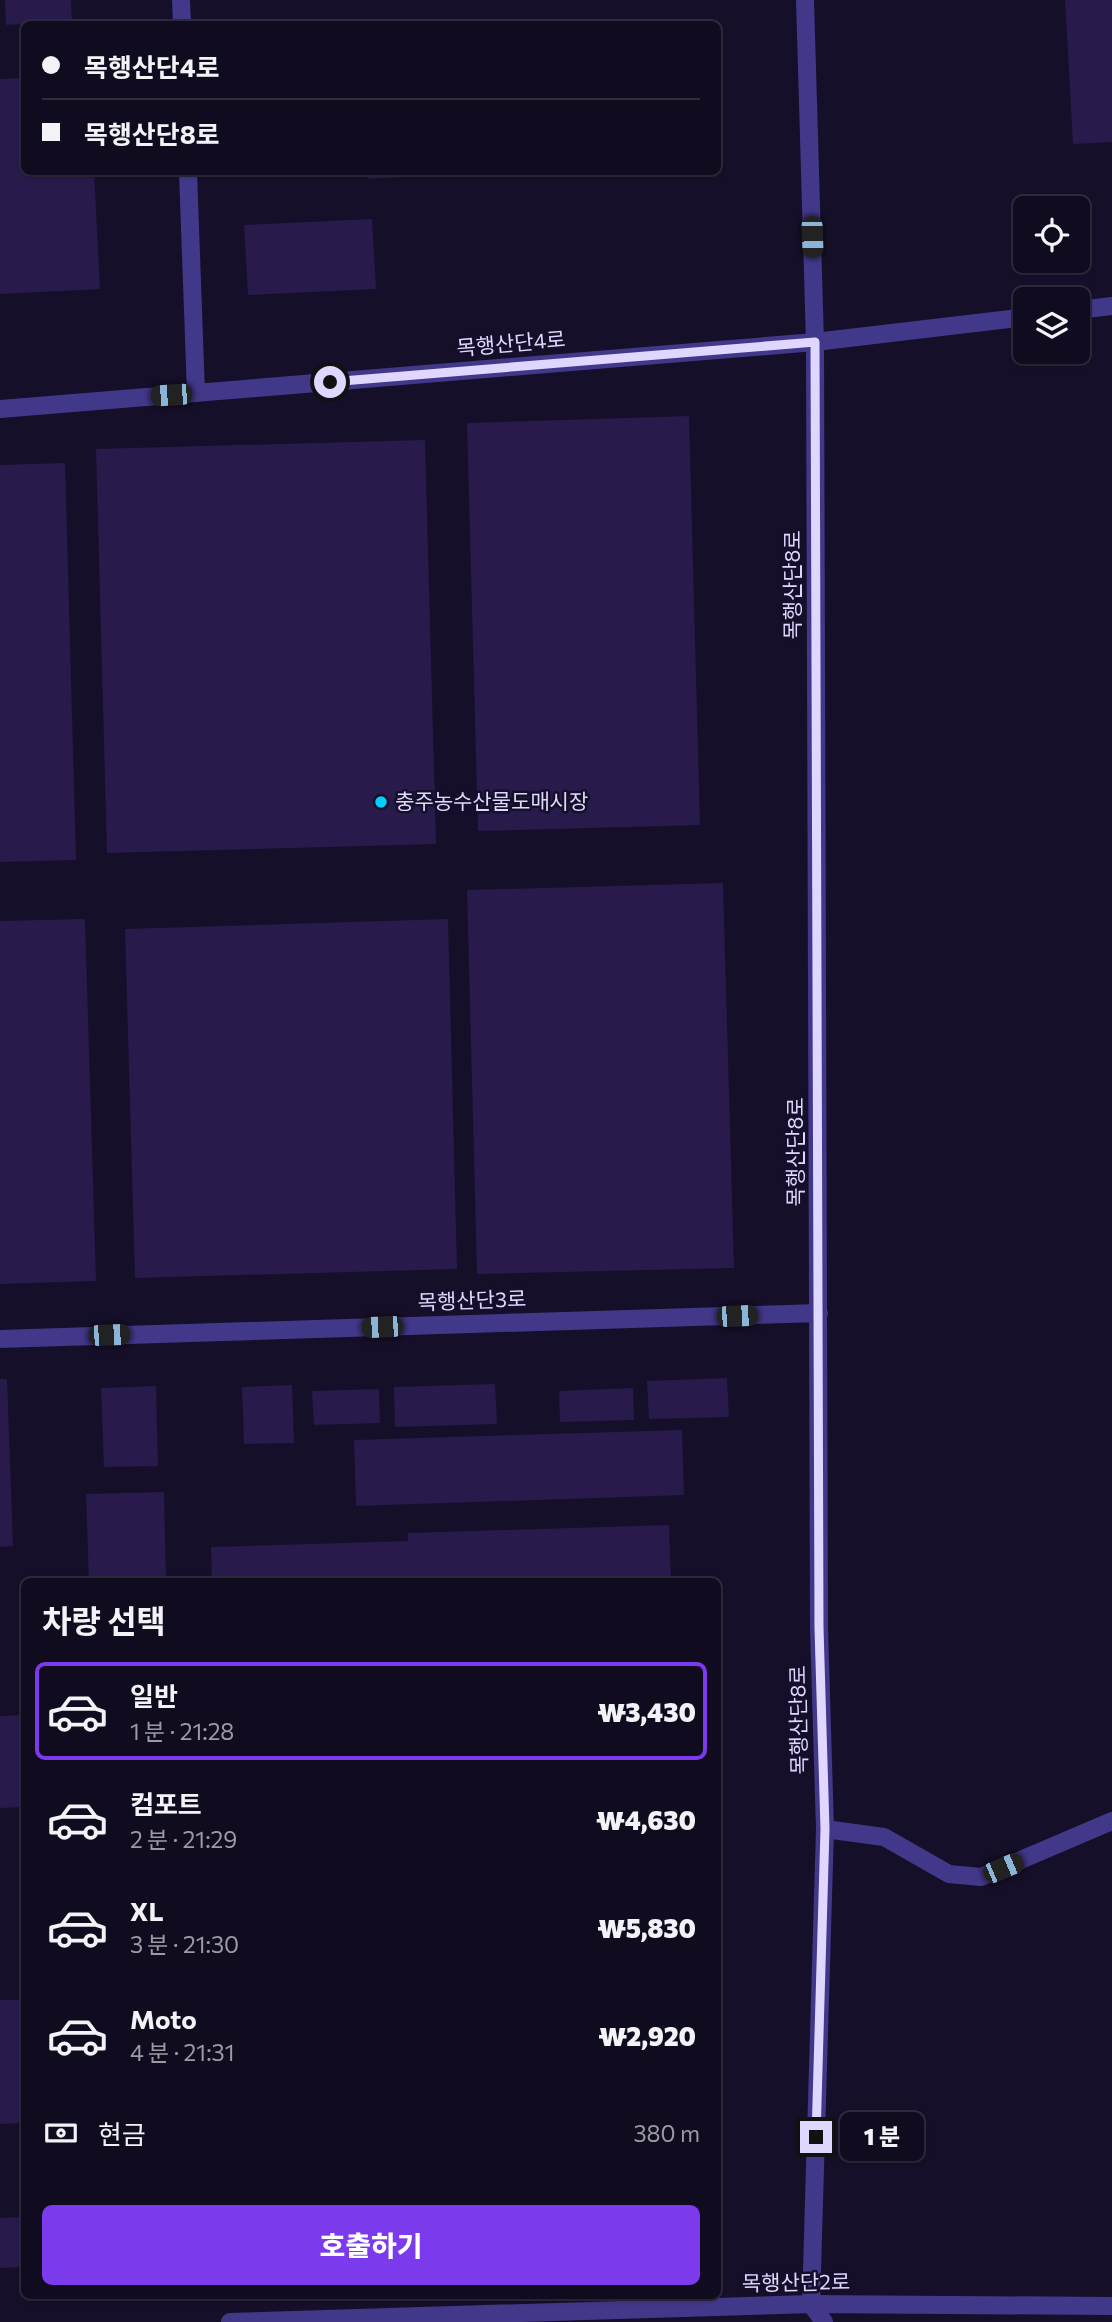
<!DOCTYPE html>
<html lang="ko">
<head>
<meta charset="utf-8">
<style>
  :root { --surface:#100b1f; --page:#1e192c; --text:#f1f3f6; --muted:#9c9ba4; --line:#302b3d; --accent:#7c3aed }
  body { margin:0; font-family:Commissioner,"Noto Sans KR",sans-serif; background:var(--page); color:var(--text); height:100vh; display:flex; flex-direction:column; font-size:26px; white-space:nowrap }
  * { box-sizing:border-box; margin:0 }
  p { font-size:23px; color:var(--muted) }
  .icon { flex:none; width:38px; height:38px; fill:none; stroke:currentColor; stroke-width:2; stroke-linecap:round; stroke-linejoin:round }
  .map { position:relative; flex:1; overflow:hidden }
  .drawer { position:absolute; left:21px; top:1578px; width:700px; height:721px; display:flex; flex-direction:column; background:var(--surface); border-radius:10px; box-shadow:0 2px 5px #0004,0 0 0 2px var(--line) }
  .drawer>* { flex:none }
  .banner { position:absolute; left:21px; top:21px; width:700px; height:154px; border-radius:10px; box-shadow:0 2px 5px #0004,0 0 0 2px var(--line); display:grid; align-content:center; height:154px; padding:0 21px; background:var(--surface) }
  .controls { position:absolute; left:1013px; top:196px; display:grid; gap:14px }
  .controls a { display:grid; place-items:center; width:77px; height:77px; border-radius:10px; background:var(--surface); box-shadow:0 2px 5px #0004,0 0 0 2px var(--line); font-size:35px }
  .end { position:absolute; width:32px; height:32px; margin:-16px; border:9px solid #dfd7ff; background:#111; box-shadow:0 0 0 4px #111 }
  .from { border-radius:50% }
  .bubble { position:absolute; height:49px; border-radius:10px; background:var(--surface); box-shadow:0 2px 5px #0004,0 0 0 2px var(--line); font-size:23px; font-weight:800; line-height:49px; text-align:center }
  .car { position:absolute; width:21px; height:42px; margin:-21px -10px; border-radius:9px; box-shadow:0 0 5px 2px #0007; background:linear-gradient(#222 24%,#8ab4d8 0 40%,#222 0 76%,#8ab4d8 0 86%,#222 0) }
  .banner b { display:flex; align-items:center; gap:24px; height:66px; font-size:26px }
  .banner b+b { border-top:2px solid var(--line) }
  .banner i { width:18px; height:18px; background:var(--text) }
  ul { padding:0; list-style:none }
  li { display:flex; align-items:center; gap:21px; height:98px; margin:0 14px 10px; padding:0 7px; border:4px solid transparent; border-radius:10px }
  li div { flex:1 }
  li b { display:block; font-size:26px }
  li em { font-style:normal; font-weight:800 }
  li.on { border-color:var(--accent) }
  li>.icon { width:63px; height:63px; stroke-width:1.5 }
  h2 { padding:0 21px; font-size:32px; line-height:84px }
  .pay { display:flex; align-items:center; gap:18px; height:77px; padding:0 21px; font-size:26px }
  .pay p { margin-inline-start:auto }
  .cta { display:flex; gap:14px; margin-top:auto; padding:14px 21px }
  .cta a { flex:1; height:80px; border-radius:10px; background:var(--accent); color:#fff; font-size:28px; font-weight:800; line-height:80px; text-align:center }
  .map>svg:first-child { display:block }
  .building { fill:#281a4b }
  .lines { fill:none; stroke-linecap:round; stroke-linejoin:round }
  .minor { stroke:#42388a; stroke-width:18 }
  .route { stroke:#dfd7ff; stroke-width:9 }
  .poi-dot { fill:#03cfff; stroke:#160f29; stroke-width:2.5 }
  .labels { text-anchor:middle; stroke-width:5; stroke-linejoin:round; paint-order:stroke }
  .street-label { font-size:21px; fill:#dfd7ff; stroke:#160f29 }
  .poi-label { font-size:21px; fill:#dfd7ff; stroke:#160f29; text-anchor:start }
</style>
</head>
<body>
<div class="map">
<svg width="1112" height="2322" viewBox="0 0 1112 2322">
  <rect width="100%" height="100%" fill="#160f29"/>
  <!-- building -->
  <g class="building">
    <polygon points="5,0 71,0 72,21 6,25"/>
    <polygon points="1065,0 1112,0 1112,142 1073,144"/>
    <polygon points="24,78 24,172 94,172 100,289 0,294 0,79"/>
    <polygon points="368,172 466,172 466,174 368,179"/>
    <polygon points="372,219 376,289 248,295 244,225"/>
    <polygon points="689,416 700,825 478,831 467,423"/>
    <polygon points="425,440 436,844 107,853 96,449"/>
    <polygon points="65,463 76,860 0,862 0,465"/>
    <polygon points="723,883 734,1268 477,1274 467,890"/>
    <polygon points="85,919 96,1281 0,1284 0,921"/>
    <polygon points="448,919 457,1269 135,1278 125,929"/>
    <polygon points="727,1378 729,1417 649,1419 647,1381"/>
    <polygon points="0,1379 7,1379 13,1546 0,1547"/>
    <polygon points="495,1384 497,1424 395,1427 394,1387"/>
    <polygon points="292,1385 294,1443 244,1444 242,1387"/>
    <polygon points="156,1386 158,1466 104,1467 101,1388"/>
    <polygon points="633,1388 634,1420 560,1422 559,1391"/>
    <polygon points="379,1389 380,1423 314,1425 312,1391"/>
    <polygon points="682,1430 684,1495 356,1506 354,1440"/>
    <polygon points="164,1492 166,1582 89,1582 86,1494"/>
    <polygon points="669,1525 671,1582 212,1582 211,1547 408,1541 408,1533"/>
    <polygon points="24,1715 24,1807 0,1808 0,1716"/>
    <polygon points="0,2000 24,2000 24,2123 0,2124"/>
    <polygon points="24,2217 24,2267 0,2268 0,2218"/>
  </g>
  <g class="lines">
    <!-- minor -->
    <g class="minor">
      <polyline points="181,0 182,24"/>
      <polyline points="805,0 815,342 819,1628 825,1829 811,2304 824,2322"/>
      <polyline points="188,172 196,393"/>
      <polyline points="1078,310 1112,306"/>
      <polyline points="0,409 815,342 1026,317"/>
      <polyline points="0,1339 819,1313"/>
      <polyline points="825,1829 884,1837 949,1874 981,1877 1112,1821"/>
      <polyline points="230,2322 811,2304 1112,2306"/>
    </g>
  </g>
  <g class="lines">
    <!-- route -->
    <polyline class="route" points="330,382 815,342 819,1628 825,1829 816,2137"/>
  </g>
  <!-- markers -->
  <circle class="poi-dot" cx="381" cy="802" r="7"/>
  <g class="labels">
    <!-- street labels -->
    <g class="street-label">
      <text transform="translate(511 344) rotate(-5)" y="7">목행산단4로</text>
      <text transform="translate(793 585) rotate(-90)" y="7">목행산단8로</text>
      <text transform="translate(796 1152) rotate(-90)" y="7">목행산단8로</text>
      <text transform="translate(472 1301) rotate(-2)" y="7">목행산단3로</text>
      <text transform="translate(799 1720) rotate(-91)" y="7">목행산단8로</text>
      <text transform="translate(796 2283) rotate(-1)" y="7">목행산단2로</text>
    </g>
    <!-- poi labels -->
    <g class="poi-label">
      <text x="395" y="809">충주농수산물도매시장</text>
    </g>
  </g>
</svg>
<div class="controls">
<a><svg class="icon" aria-label="locate" viewBox="0 0 24 24"><circle cx="12" cy="12" r="6"/><path d="M12 2v4M12 18v4M2 12h4M18 12h4"/></svg></a>
<a><svg class="icon" aria-label="layers" viewBox="0 0 24 24"><path d="M12 4l9 5-9 5-9-5zM3 14l9 5 9-5"/></svg></a>
</div>
<i class="end from" style="left:330px;top:382px"></i>
<i class="end" style="left:816px;top:2137px"></i>
<div class="bubble" style="left:840px;top:2112px;width:84px">1 분</div>
<i class="car" style="left:812px;top:237px;rotate:178deg"></i>
<i class="car" style="left:171px;top:395px;rotate:266deg"></i>
<i class="car" style="left:737px;top:1316px;rotate:88deg"></i>
<i class="car" style="left:382px;top:1327px;rotate:268deg"></i>
<i class="car" style="left:109px;top:1335px;rotate:88deg"></i>
<i class="car" style="left:1003px;top:1868px;rotate:67deg"></i>
<div class="banner">
<b><i class="from"></i>목행산단4로</b>
<b><i></i>목행산단8로</b>
</div>
<section class="drawer">
<h2>차량 선택</h2>
<ul>
<li class="on"><svg class="icon" aria-label="car" viewBox="0 0 24 24"><path d="M5 17H2v-5l4-1 3-4h7l3 4 3 1v5h-3M9 17h6M6 11h13"/><circle cx="7" cy="17" r="2"/><circle cx="17" cy="17" r="2"/></svg><div><b>일반</b><p>1 분 · 21:28</p></div><em>₩3,430</em></li>
<li><svg class="icon" aria-label="car" viewBox="0 0 24 24"><path d="M5 17H2v-5l4-1 3-4h7l3 4 3 1v5h-3M9 17h6M6 11h13"/><circle cx="7" cy="17" r="2"/><circle cx="17" cy="17" r="2"/></svg><div><b>컴포트</b><p>2 분 · 21:29</p></div><em>₩4,630</em></li>
<li><svg class="icon" aria-label="car" viewBox="0 0 24 24"><path d="M5 17H2v-5l4-1 3-4h7l3 4 3 1v5h-3M9 17h6M6 11h13"/><circle cx="7" cy="17" r="2"/><circle cx="17" cy="17" r="2"/></svg><div><b>XL</b><p>3 분 · 21:30</p></div><em>₩5,830</em></li>
<li><svg class="icon" aria-label="car" viewBox="0 0 24 24"><path d="M5 17H2v-5l4-1 3-4h7l3 4 3 1v5h-3M9 17h6M6 11h13"/><circle cx="7" cy="17" r="2"/><circle cx="17" cy="17" r="2"/></svg><div><b>Moto</b><p>4 분 · 21:31</p></div><em>₩2,920</em></li>
</ul>
<div class="pay"><svg class="icon" aria-label="cash" viewBox="0 0 24 24"><path d="M3 7h18v10H3z"/><circle cx="12" cy="12" r="2"/></svg>현금<p>380 m</p></div>
<div class="cta"><a>호출하기</a></div>
</section>
</div>
</body>
</html>
